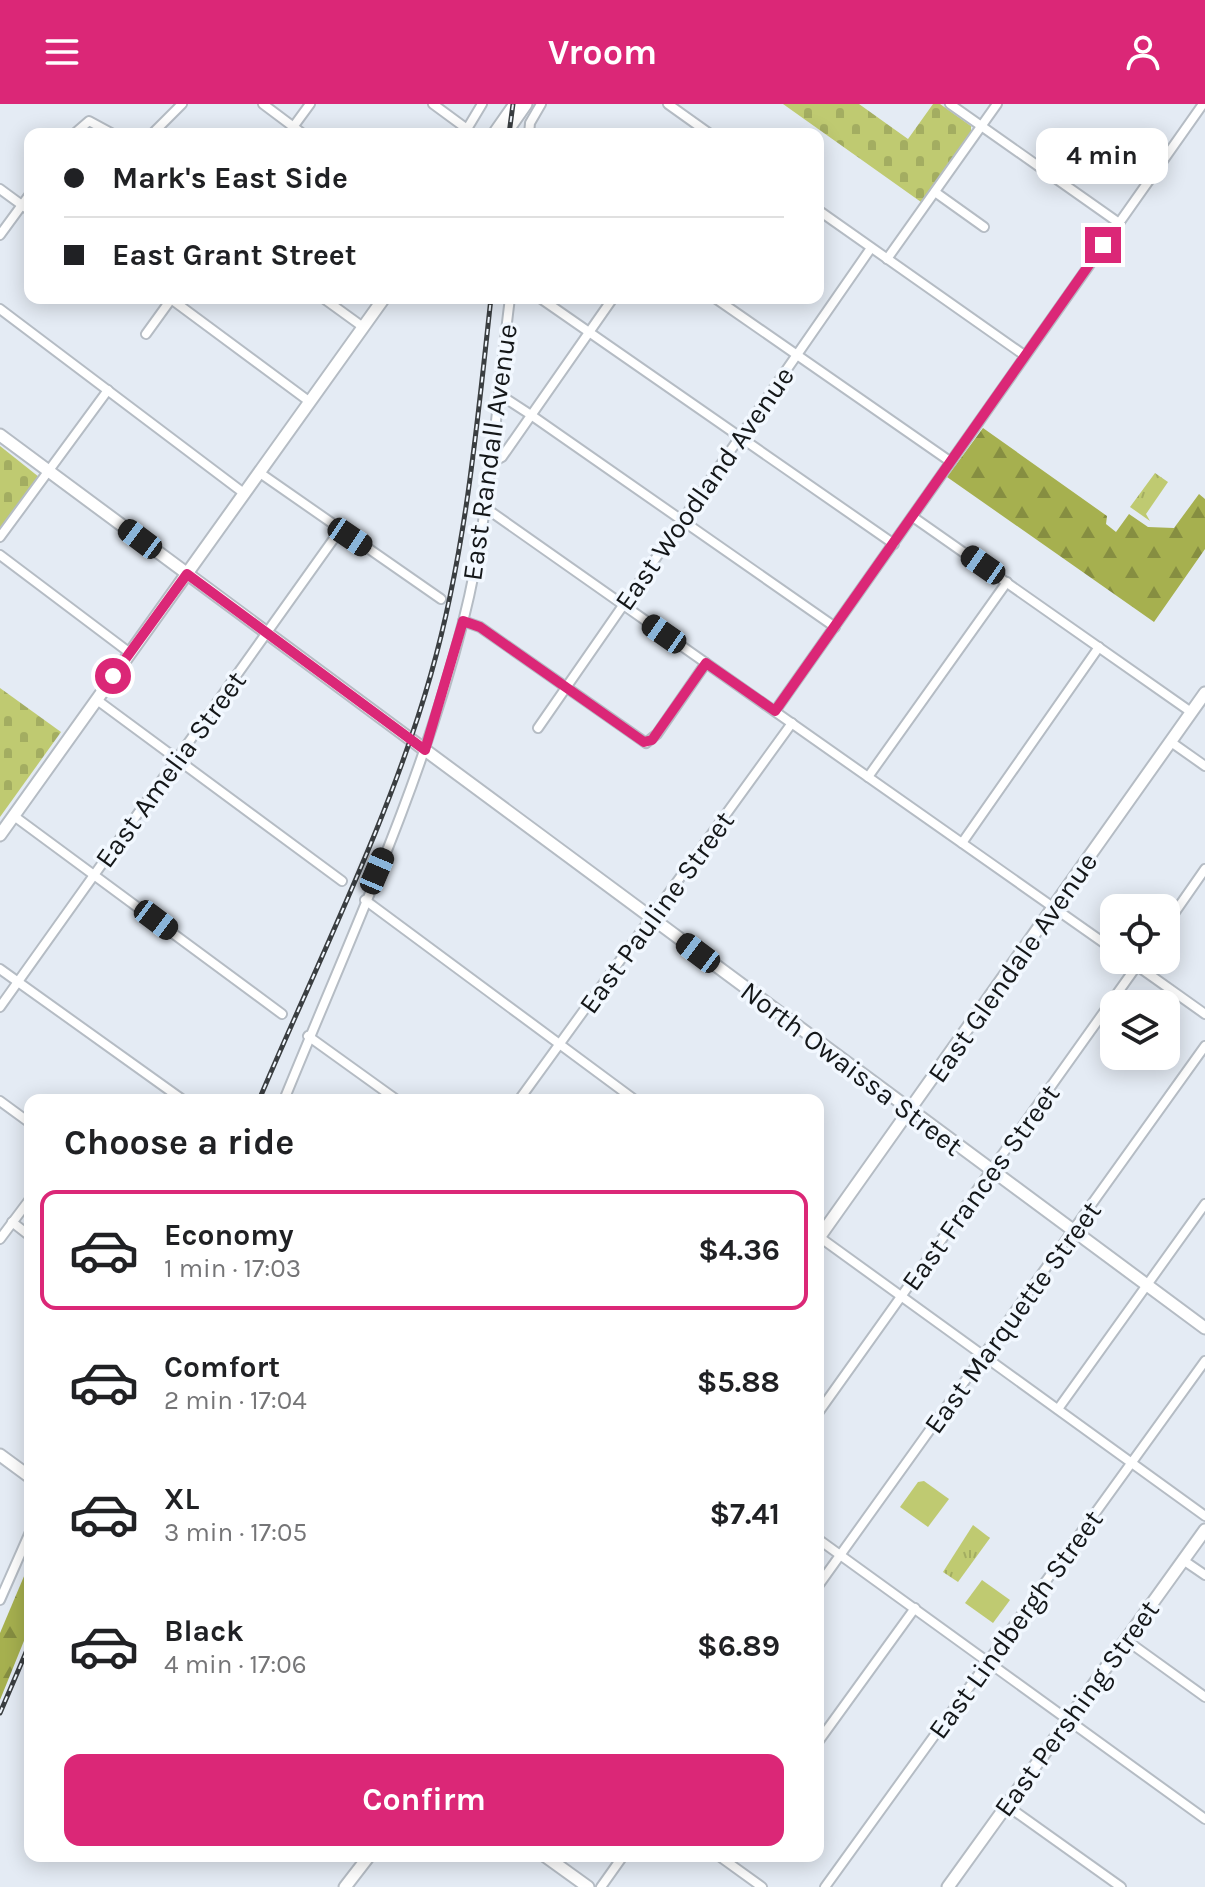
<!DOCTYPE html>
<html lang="en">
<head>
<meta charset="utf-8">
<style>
  :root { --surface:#fff; --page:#f6f6f6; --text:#202124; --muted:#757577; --line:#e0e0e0; --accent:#db2777 }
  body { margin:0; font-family:Karla,sans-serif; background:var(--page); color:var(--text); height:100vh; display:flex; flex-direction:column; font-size:30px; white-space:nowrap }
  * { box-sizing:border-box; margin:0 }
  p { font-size:26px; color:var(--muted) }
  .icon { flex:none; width:44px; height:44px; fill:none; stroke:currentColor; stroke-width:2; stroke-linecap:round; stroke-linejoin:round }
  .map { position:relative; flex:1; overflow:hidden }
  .sheet { position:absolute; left:24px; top:990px; width:800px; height:768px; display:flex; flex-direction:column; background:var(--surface); border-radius:16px; box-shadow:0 4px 20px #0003 }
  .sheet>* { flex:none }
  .top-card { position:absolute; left:24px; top:24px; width:800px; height:176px; border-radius:16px; box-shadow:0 4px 20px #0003; display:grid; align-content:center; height:176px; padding:0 40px; background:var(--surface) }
  .buttons { position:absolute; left:1100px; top:790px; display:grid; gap:16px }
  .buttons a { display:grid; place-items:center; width:80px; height:80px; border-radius:16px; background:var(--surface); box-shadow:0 4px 20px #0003; font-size:40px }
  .end { position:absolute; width:36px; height:36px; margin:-18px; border:10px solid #db2777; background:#fff; box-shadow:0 0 0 4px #fff }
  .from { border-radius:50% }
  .bubble { position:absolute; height:56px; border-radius:16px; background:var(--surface); box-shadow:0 4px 20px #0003; font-size:26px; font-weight:700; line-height:56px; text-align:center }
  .car { position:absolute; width:24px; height:48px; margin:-24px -12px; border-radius:10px; box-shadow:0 0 6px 2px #0007; background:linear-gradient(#222 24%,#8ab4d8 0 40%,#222 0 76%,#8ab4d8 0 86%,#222 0) }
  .top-card b { display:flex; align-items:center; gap:28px; height:76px; font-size:30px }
  .top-card b+b { border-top:2px solid var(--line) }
  .top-card i { width:20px; height:20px; background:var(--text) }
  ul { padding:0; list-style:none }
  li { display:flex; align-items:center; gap:24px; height:120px; margin:0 16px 12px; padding:0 24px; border:4px solid transparent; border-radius:16px }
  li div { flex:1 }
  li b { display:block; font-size:30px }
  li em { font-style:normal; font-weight:700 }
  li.active { border-color:var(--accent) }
  li>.icon { width:72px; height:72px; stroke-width:1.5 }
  h2 { padding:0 40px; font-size:36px; line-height:96px }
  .primary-button { display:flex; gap:16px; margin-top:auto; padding:16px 40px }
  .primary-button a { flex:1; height:92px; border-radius:16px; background:var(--accent); color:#fff; font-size:32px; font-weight:700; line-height:92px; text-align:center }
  header { display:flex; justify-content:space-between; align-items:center; height:104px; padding:0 40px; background:var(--accent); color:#fff; font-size:36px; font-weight:700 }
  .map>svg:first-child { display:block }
  .grass { fill:#bfca71 }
  .forest { fill:url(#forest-firs) }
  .cemetery { fill:url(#cemetery-stones) }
  .park { fill:url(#park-tufts) }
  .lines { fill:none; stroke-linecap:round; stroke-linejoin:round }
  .street-casing { stroke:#b5bcc4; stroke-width:12 }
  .secondary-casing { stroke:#b5bcc4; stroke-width:15 }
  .street { stroke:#fff; stroke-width:8 }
  .secondary { stroke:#fff; stroke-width:11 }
  .rail-casing { stroke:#3a3e41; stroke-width:5 }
  .rail { stroke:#f2f8ff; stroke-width:2; stroke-dasharray:6; stroke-linecap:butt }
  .route { stroke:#db2777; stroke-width:10 }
  .labels { text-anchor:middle; stroke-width:7; stroke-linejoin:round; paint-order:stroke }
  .street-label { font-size:28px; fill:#141719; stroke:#f2f8ff }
</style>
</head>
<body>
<header><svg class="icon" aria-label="menu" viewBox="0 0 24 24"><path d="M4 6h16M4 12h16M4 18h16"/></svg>Vroom<svg class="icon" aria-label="person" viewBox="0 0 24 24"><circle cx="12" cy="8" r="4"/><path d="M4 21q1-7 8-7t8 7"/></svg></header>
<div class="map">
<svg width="1205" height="1783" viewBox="0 0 1205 1783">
  <defs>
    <pattern id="forest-firs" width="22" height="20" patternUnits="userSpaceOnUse" patternTransform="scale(2)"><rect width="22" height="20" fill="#a6b04f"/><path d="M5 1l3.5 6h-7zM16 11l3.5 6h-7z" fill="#868e41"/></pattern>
    <pattern id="cemetery-stones" width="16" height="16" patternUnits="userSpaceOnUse" patternTransform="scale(2)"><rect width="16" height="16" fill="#bfca71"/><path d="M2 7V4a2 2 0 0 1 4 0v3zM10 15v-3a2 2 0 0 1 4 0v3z" fill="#a3ad61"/></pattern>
    <pattern id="park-tufts" width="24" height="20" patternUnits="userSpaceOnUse" patternTransform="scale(2)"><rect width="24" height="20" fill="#bfca71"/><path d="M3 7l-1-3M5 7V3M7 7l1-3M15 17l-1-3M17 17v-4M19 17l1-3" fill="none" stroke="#a3ad61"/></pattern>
  </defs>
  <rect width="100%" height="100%" fill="#e4ebf4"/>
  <!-- grass -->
  <g class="grass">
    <polygon points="924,1377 949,1395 928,1423 900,1403 918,1378"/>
    <polygon points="982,1476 1010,1496 993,1519 965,1499"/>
  </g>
  <!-- forest -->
  <g class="forest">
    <polygon points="983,324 1107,412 1106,420 1116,428 1129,410 1148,423 1174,424 1199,390 1205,395 1205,445 1154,518 947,373"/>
    <polygon points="30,1458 30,1522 0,1596 0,1529"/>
  </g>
  <!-- cemetery -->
  <g class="cemetery">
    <polygon points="783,0 859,0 908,35 933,0 940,0 971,22 971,28 921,98"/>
    <polygon points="0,342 39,373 0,424"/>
    <polygon points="0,584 61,628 0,713"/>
  </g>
  <!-- park -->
  <g class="park">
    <polygon points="1155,369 1168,378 1146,410 1150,417 1130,403"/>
    <polygon points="973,1421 990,1434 958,1478 943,1468"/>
  </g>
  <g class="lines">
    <defs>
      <g id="street">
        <polyline points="263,0 303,30"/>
        <polyline points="433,0 467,25"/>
        <polyline points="668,0 710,30"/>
        <polyline points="950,0 1119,119"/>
        <polyline points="74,30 89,17 113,30"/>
        <polyline points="152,30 182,0"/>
        <polyline points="288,30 310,0"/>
        <polyline points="464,30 482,0"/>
        <polyline points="529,30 530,19 541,0"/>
        <polyline points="0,85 30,107"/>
        <polyline points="935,88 984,123"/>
        <polyline points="818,106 1024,251"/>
        <polyline points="0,131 30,90"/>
        <polyline points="887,155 997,0"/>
        <polyline points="323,194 363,223"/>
        <polyline points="540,194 894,440"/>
        <polyline points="715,194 951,358"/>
        <polyline points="171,195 310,298"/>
        <polyline points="0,205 245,390"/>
        <polyline points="146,230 172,194"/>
        <polyline points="498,295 508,296 531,311 835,523"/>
        <polyline points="491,359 502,353 613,194"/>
        <polyline points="260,369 441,495"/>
        <polyline points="487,405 1114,846"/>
        <polyline points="913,413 1191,608"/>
        <polyline points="0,433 108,286"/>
        <polyline points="0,451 130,549"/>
        <polyline points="463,517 480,523 646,639 657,630 706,559"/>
        <polyline points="97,596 342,777"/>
        <polyline points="775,607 1203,0"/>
        <polyline points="538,624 871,144"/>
        <polyline points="1171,638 1205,662"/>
        <polyline points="868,673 1007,478"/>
        <polyline points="14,712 282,910"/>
        <polyline points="962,739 1099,543"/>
        <polyline points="365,796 635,996"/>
        <polyline points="1166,821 1205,765"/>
        <polyline points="1129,856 1205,910"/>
        <polyline points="0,865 183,996"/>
        <polyline points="0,903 340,426"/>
        <polyline points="308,932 397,996"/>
        <path d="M284,996c64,-157 137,-313 179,-478 27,-106 33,-215 47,-324"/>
        <polyline points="519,996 792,619"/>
        <polyline points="0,997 30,1019"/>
        <polyline points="12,1118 30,1132"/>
        <polyline points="818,1132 1205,1412"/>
        <polyline points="0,1135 30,1095"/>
        <polyline points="1058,1305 1205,1100"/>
        <polyline points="818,1309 1141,856"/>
        <polyline points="818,1435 1205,1715"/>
        <polyline points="1183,1456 1205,1471"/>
        <polyline points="818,1482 1205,942"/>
        <polyline points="0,1496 30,1428"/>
        <polyline points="1126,1536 1205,1593"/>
        <polyline points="818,1638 915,1504"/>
        <polyline points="1006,1701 1121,1783"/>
        <polyline points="719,1752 762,1783"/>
        <polyline points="601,1783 623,1752"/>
        <polyline points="825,1783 1205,1257"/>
      </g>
      <g id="secondary">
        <polyline points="494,30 515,0"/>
        <polyline points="505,30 526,0"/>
        <polyline points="0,331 1205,1224"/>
        <polyline points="0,731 384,194"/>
        <polyline points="818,1135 1205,589"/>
        <polyline points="0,1351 30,1373"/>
        <polyline points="545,1752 588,1783"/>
        <polyline points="345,1783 369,1752"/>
        <polyline points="948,1783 1205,1426"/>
      </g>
    </defs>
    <!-- street casing -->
    <use href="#street" class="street-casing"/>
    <!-- secondary casing -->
    <use href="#secondary" class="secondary-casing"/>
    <!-- street -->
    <use href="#street" class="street"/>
    <!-- secondary -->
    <use href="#secondary" class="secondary"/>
    <defs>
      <g id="rail">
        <polyline points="509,30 513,0"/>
        <path d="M259,996c58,-137 132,-284 172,-426 35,-123 46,-250 60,-376"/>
        <polyline points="0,1609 30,1539"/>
      </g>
    </defs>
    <!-- rail casing -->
    <use href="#rail" class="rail-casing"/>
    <!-- rail -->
    <use href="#rail" class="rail"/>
  </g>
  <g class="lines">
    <!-- route -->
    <polyline class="route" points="113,572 187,470 425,646 463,517 480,523 644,638 652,636 706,559 775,607 1103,141"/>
  </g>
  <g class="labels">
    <!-- street labels -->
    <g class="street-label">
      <text transform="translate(489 348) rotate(-82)" y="10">East Randall Avenue</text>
      <text transform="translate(704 384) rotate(-55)" y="10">East Woodland Avenue</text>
      <text transform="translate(170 665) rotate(-54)" y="10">East Amelia Street</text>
      <text transform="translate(656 808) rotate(-54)" y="10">East Pauline Street</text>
      <text transform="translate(1012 863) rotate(-55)" y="10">East Glendale Avenue</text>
      <text transform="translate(852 964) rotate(37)" y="10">North Owaissa Street</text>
      <text transform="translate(980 1083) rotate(-54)" y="10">East Frances Street</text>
      <text transform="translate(1012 1213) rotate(-54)" y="10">East Marquette Street</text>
      <text transform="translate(1015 1520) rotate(-54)" y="10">East Lindbergh Street</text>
      <text transform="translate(1076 1604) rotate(-54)" y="10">East Pershing Street</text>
    </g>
  </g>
</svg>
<div class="buttons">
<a><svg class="icon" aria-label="locate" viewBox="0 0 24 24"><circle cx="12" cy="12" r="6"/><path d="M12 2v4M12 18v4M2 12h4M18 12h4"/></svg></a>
<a><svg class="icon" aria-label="layers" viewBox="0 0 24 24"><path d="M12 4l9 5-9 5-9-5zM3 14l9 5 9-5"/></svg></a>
</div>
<i class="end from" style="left:113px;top:572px"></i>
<i class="end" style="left:1103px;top:141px"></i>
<div class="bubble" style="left:1036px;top:24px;width:132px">4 min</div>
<i class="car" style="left:350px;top:433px;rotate:124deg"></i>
<i class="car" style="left:140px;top:435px;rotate:307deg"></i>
<i class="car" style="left:983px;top:461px;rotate:305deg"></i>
<i class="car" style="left:664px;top:530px;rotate:305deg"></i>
<i class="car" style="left:377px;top:767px;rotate:23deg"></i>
<i class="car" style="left:156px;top:816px;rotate:127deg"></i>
<i class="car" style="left:698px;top:849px;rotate:307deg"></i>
<div class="top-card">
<b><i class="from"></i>Mark's East Side</b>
<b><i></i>East Grant Street</b>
</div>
<section class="sheet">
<h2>Choose a ride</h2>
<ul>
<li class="active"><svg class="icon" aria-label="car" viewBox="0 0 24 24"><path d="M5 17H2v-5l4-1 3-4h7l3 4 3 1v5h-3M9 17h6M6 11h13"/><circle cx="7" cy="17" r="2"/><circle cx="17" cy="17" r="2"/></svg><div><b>Economy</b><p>1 min · 17:03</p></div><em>$4.36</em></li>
<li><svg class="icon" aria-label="car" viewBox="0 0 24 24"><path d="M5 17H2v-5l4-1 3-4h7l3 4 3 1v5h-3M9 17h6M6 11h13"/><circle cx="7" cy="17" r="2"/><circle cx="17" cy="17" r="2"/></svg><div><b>Comfort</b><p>2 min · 17:04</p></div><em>$5.88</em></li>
<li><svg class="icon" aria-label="car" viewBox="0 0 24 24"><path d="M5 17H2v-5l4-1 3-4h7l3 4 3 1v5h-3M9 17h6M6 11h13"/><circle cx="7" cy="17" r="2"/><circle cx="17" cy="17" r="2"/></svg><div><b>XL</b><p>3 min · 17:05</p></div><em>$7.41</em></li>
<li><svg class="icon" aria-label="car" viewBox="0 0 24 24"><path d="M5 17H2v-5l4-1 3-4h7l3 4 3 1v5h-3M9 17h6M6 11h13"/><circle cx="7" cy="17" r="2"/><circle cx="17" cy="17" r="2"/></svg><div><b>Black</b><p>4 min · 17:06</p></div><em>$6.89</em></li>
</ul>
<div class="primary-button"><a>Confirm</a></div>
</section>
</div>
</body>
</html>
